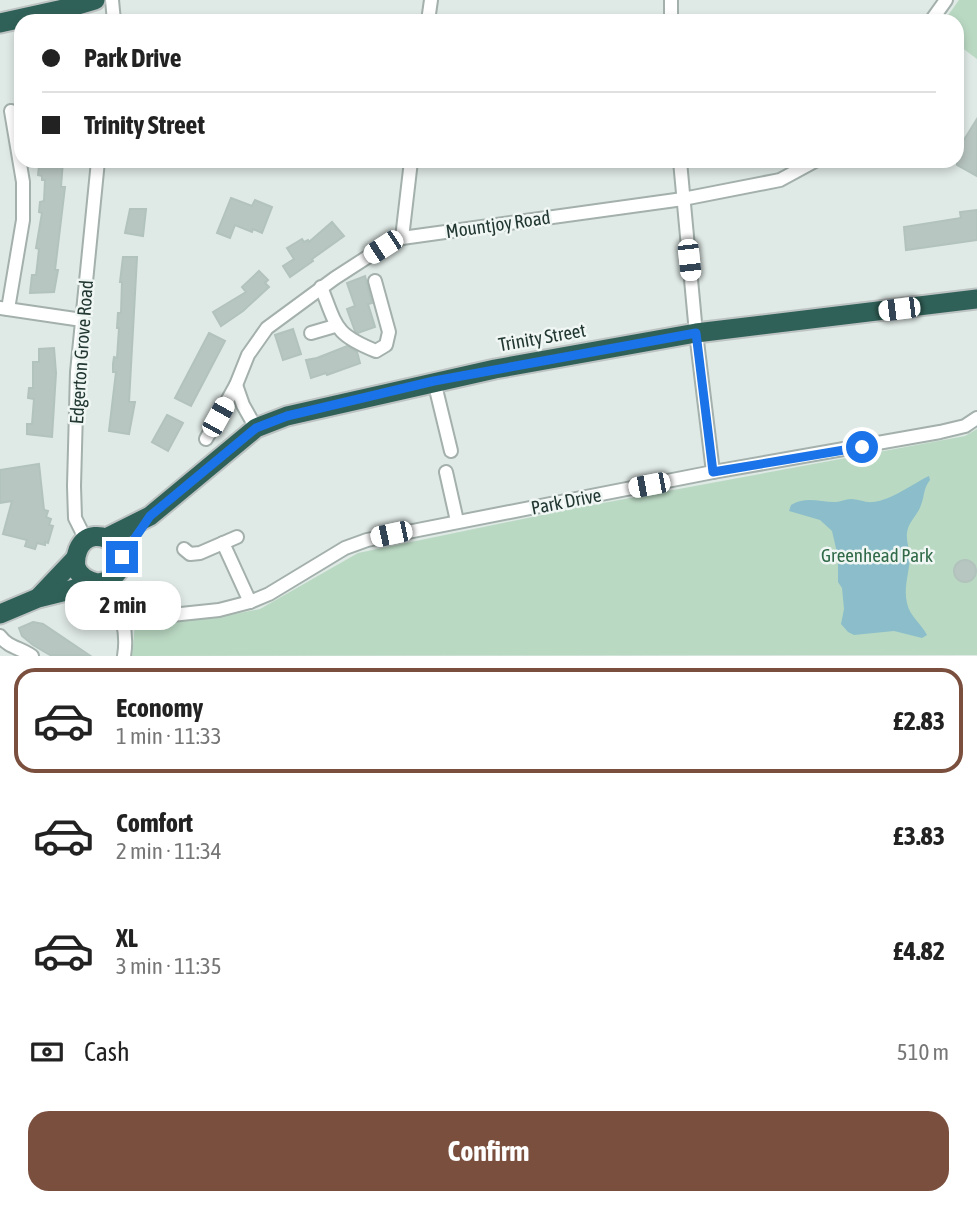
<!DOCTYPE html>
<html lang="en">
<head>
<meta charset="utf-8">
<style>
  :root { --surface:#fff; --page:#f6f6f6; --text:#222; --muted:#767676; --line:#e0e0e0; --accent:#7a4f3e }
  body { margin:0; font-family:"Asap Condensed",sans-serif; background:var(--page); color:var(--text); height:100vh; display:flex; flex-direction:column; font-size:26px; white-space:nowrap }
  * { box-sizing:border-box; margin:0 }
  p { font-size:23px; color:var(--muted) }
  .icon { flex:none; width:38px; height:38px; fill:none; stroke:currentColor; stroke-width:2; stroke-linecap:round; stroke-linejoin:round }
  .map { position:relative; height:656px; overflow:hidden }
  .details { display:flex; flex-direction:column; background:var(--surface); flex:1 }
  .details>* { flex:none }
  .guide { position:absolute; left:14px; top:14px; width:950px; height:154px; border-radius:21px; box-shadow:0 4px 10px #0003; display:grid; align-content:center; height:154px; padding:0 28px; background:var(--surface) }
  .end { position:absolute; width:32px; height:32px; margin:-16px; border:9px solid #1a73e8; background:#fff; box-shadow:0 0 0 4px #fff }
  .from { border-radius:50% }
  .bubble { position:absolute; height:49px; border-radius:21px; background:var(--surface); box-shadow:0 4px 10px #0003; font-size:23px; font-weight:700; line-height:49px; text-align:center }
  .car { position:absolute; width:21px; height:42px; margin:-21px -10px; border-radius:9px; box-shadow:0 0 5px 2px #0007; background:linear-gradient(#fff 24%,#345 0 40%,#fff 0 76%,#345 0 86%,#fff 0) }
  .guide b { display:flex; align-items:center; gap:24px; height:66px; font-size:26px }
  .guide b+b { border-top:2px solid var(--line) }
  .guide i { width:18px; height:18px; background:var(--text) }
  ul { padding:12px 0 0; list-style:none }
  li { display:flex; align-items:center; gap:21px; height:105px; margin:0 14px 10px; padding:0 14px; border:4px solid transparent; border-radius:21px }
  li div { flex:1 }
  li b { display:block; font-size:26px }
  li em { font-style:normal; font-weight:700 }
  li.on { border-color:var(--accent) }
  li>.icon { width:63px; height:63px; stroke-width:1.5 }
  .pay { display:flex; align-items:center; gap:18px; height:77px; padding:0 28px; font-size:26px }
  .pay p { margin-inline-start:auto }
  .action { display:flex; gap:14px; margin-top:auto; padding:14px 28px }
  .action a { flex:1; height:80px; border-radius:21px; background:var(--accent); color:#fff; font-size:28px; font-weight:700; line-height:80px; text-align:center }
  .map>svg:first-child { display:block }
  .green { fill:#bad9c3 }
  .water { fill:#8bbeca }
  .building { fill:#b8c6c1; stroke:#b2c2bc; stroke-width:2 }
  .lines { fill:none; stroke-linecap:round; stroke-linejoin:round }
  .minor-casing { stroke:#a3b0ac; stroke-width:16 }
  .highway-casing { stroke:#bdc3c2; stroke-width:23 }
  .minor { stroke:#fff; stroke-width:12 }
  .highway { stroke:#306158; stroke-width:19 }
  .route { stroke:#1a73e8; stroke-width:9 }
  .labels { text-anchor:middle; stroke-width:5; stroke-linejoin:round; paint-order:stroke }
  .street-label { font-size:19px; fill:#223732; stroke:#eff6f3 }
  .park-label { font-size:19px; fill:#306a48; stroke:#eff6f3 }
</style>
</head>
<body>
<div class="map">
<svg width="977" height="656" viewBox="0 0 977 656">
  <rect width="100%" height="100%" fill="#dfe9e5"/>
  <!-- green -->
  <g class="green">
    <polygon points="959,0 977,0 977,59 957,44 957,21 944,21"/>
    <polygon points="977,429 977,655 132,656 135,624 214,618 260,609 358,553 576,508 965,436"/>
  </g>
  <!-- water -->
  <path class="water" d="M929,476l1,4c-7,9 -5,15 -9,25 -3,10 -13,17 -14,28 -1,7 2,15 3,22 0,16 -7,32 -3,48 3,14 14,20 20,32l-5,3 -28,-7 -40,4 -6,-3 -7,-8 3,-15 -2,-21 -4,-6v-25l-6,-26 -12,-11 -31,-9 2,-6c15,-9 28,-3 44,-3 6,0 10,-3 16,-3 7,0 15,4 22,3 19,-2 39,-18 56,-26z"/>
  <!-- building -->
  <g class="building">
    <polygon points="977,119 977,176 957,165 957,151"/>
    <polygon points="43,161 63,161 61,187 65,187 55,270 58,270 54,292 30,293 32,275 36,275 37,267 39,249 36,248 42,213 39,212 40,202 44,201 45,180 42,180 42,176 38,175 39,166 42,166"/>
    <polygon points="231,198 252,206 255,200 272,207 262,233 253,229 252,232 235,225 230,238 217,233"/>
    <polygon points="130,209 146,209 143,236 125,233"/>
    <polygon points="977,210 977,240 906,250 904,227 961,218 960,212"/>
    <polygon points="332,222 344,236 312,259 313,261 290,277 283,266 294,259 287,248 302,239 304,242 308,240 309,242"/>
    <polygon points="123,257 137,257 129,402 135,402 129,434 109,431 116,372 113,372 113,364 114,357 117,358 119,328 117,328 118,313 121,313 122,282 120,282"/>
    <polygon points="259,271 268,280 265,283 269,287 243,311 221,326 213,312 246,292 242,287"/>
    <polygon points="365,276 372,303 368,304 375,327 358,333 355,331 347,309 355,306 347,283"/>
    <polygon points="293,329 301,354 283,360 275,335"/>
    <polygon points="209,333 225,341 191,406 175,398"/>
    <polygon points="347,346 357,352 360,363 327,375 326,373 311,378 306,360 317,358"/>
    <polygon points="54,348 56,373 52,437 27,434 27,424 32,424 34,399 28,398 29,388 33,388 33,362 39,362 39,349"/>
    <polygon points="167,415 183,423 168,451 152,442"/>
    <polygon points="39,464 44,510 48,511 46,517 51,519 49,525 53,526 48,543 45,542 45,545 37,543 35,549 25,546 27,540 3,534 12,501 0,503 0,470"/>
    <circle cx="965" cy="571" r="11"/>
    <polygon points="33,622 43,624 89,655 50,655 33,645 22,636 19,628"/>
  </g>
  <g class="lines">
    <defs>
      <g id="minor">
        <polyline points="112,0 114,21"/>
        <polyline points="671,0 671,21"/>
        <polyline points="428,21 431,0"/>
        <polyline points="931,21 946,0"/>
        <polyline points="680,161 696,333 713,472"/>
        <polyline points="402,238 411,161"/>
        <path d="M321,287c16,40 13,47 55,64l10,-6 3,-13 -14,-51"/>
        <polyline points="0,308 82,320"/>
        <polyline points="8,309 23,220 23,182 11,111"/>
        <polyline points="311,333 335,326"/>
        <polyline points="434,381 451,451"/>
        <polyline points="236,385 243,405 256,428"/>
        <polyline points="206,439 236,385 248,355 267,328 335,278 383,247 402,238 683,199 780,180 815,161"/>
        <polyline points="446,472 457,521"/>
        <polyline points="86,540 75,518 74,486 77,372 98,161"/>
        <polyline points="223,543 250,602"/>
        <polyline points="184,549 190,554 200,553 237,537"/>
        <path d="M107,581c11,26 22,46 17,75"/>
        <polyline points="124,620 219,610 250,602 269,594 345,548 367,540 713,472 940,432 965,426 977,418"/>
        <path d="M0,636c9,12 19,11 32,20"/>
      </g>
      <g id="highway">
        <polyline points="0,23 68,8 95,0"/>
        <polyline points="106,538 150,516 256,428 287,416 495,369 696,333 977,299"/>
        <polyline points="39,597 75,559"/>
        <path d="M0,614l38,-16 69,-17c41,-25 -14,-66 -29,-31 -2,5 -3,11 -2,17 3,9 12,14 21,16"/>
      </g>
    </defs>
    <!-- minor casing -->
    <use href="#minor" class="minor-casing"/>
    <!-- highway casing -->
    <use href="#highway" class="highway-casing"/>
    <!-- minor -->
    <use href="#minor" class="minor"/>
    <!-- highway -->
    <use href="#highway" class="highway"/>
  </g>
  <g class="lines">
    <!-- route -->
    <polyline class="route" points="122,557 150,516 256,428 287,416 434,381 696,333 713,472 862,447"/>
  </g>
  <g class="labels">
    <!-- street labels -->
    <g class="street-label">
      <text transform="translate(498 224) rotate(-8)" y="7">Mountjoy Road</text>
      <text transform="translate(542 337) rotate(-10)" y="7">Trinity Street</text>
      <text transform="translate(81 352) rotate(-86)" y="7">Edgerton Grove Road</text>
      <text transform="translate(566 501) rotate(-11)" y="7">Park Drive</text>
    </g>
    <!-- park labels -->
    <g class="park-label">
      <text x="877" y="562">Greenhead Park</text>
    </g>
  </g>
</svg>
<i class="end from" style="left:862px;top:447px"></i>
<i class="end" style="left:122px;top:557px"></i>
<div class="bubble" style="left:65px;top:581px;width:116px">2 min</div>
<i class="car" style="left:383px;top:247px;rotate:237deg"></i>
<i class="car" style="left:689px;top:260px;rotate:174deg"></i>
<i class="car" style="left:899px;top:309px;rotate:263deg"></i>
<i class="car" style="left:218px;top:417px;rotate:29deg"></i>
<i class="car" style="left:649px;top:485px;rotate:259deg"></i>
<i class="car" style="left:391px;top:534px;rotate:258deg"></i>
<div class="guide">
<b><i class="from"></i>Park Drive</b>
<b><i></i>Trinity Street</b>
</div>
</div>
<section class="details">
<ul>
<li class="on"><svg class="icon" aria-label="car" viewBox="0 0 24 24"><path d="M5 17H2v-5l4-1 3-4h7l3 4 3 1v5h-3M9 17h6M6 11h13"/><circle cx="7" cy="17" r="2"/><circle cx="17" cy="17" r="2"/></svg><div><b>Economy</b><p>1 min · 11:33</p></div><em>£2.83</em></li>
<li><svg class="icon" aria-label="car" viewBox="0 0 24 24"><path d="M5 17H2v-5l4-1 3-4h7l3 4 3 1v5h-3M9 17h6M6 11h13"/><circle cx="7" cy="17" r="2"/><circle cx="17" cy="17" r="2"/></svg><div><b>Comfort</b><p>2 min · 11:34</p></div><em>£3.83</em></li>
<li><svg class="icon" aria-label="car" viewBox="0 0 24 24"><path d="M5 17H2v-5l4-1 3-4h7l3 4 3 1v5h-3M9 17h6M6 11h13"/><circle cx="7" cy="17" r="2"/><circle cx="17" cy="17" r="2"/></svg><div><b>XL</b><p>3 min · 11:35</p></div><em>£4.82</em></li>
</ul>
<div class="pay"><svg class="icon" aria-label="cash" viewBox="0 0 24 24"><path d="M3 7h18v10H3z"/><circle cx="12" cy="12" r="2"/></svg>Cash<p>510 m</p></div>
<div class="action"><a>Confirm</a></div>
</section>
</body>
</html>
